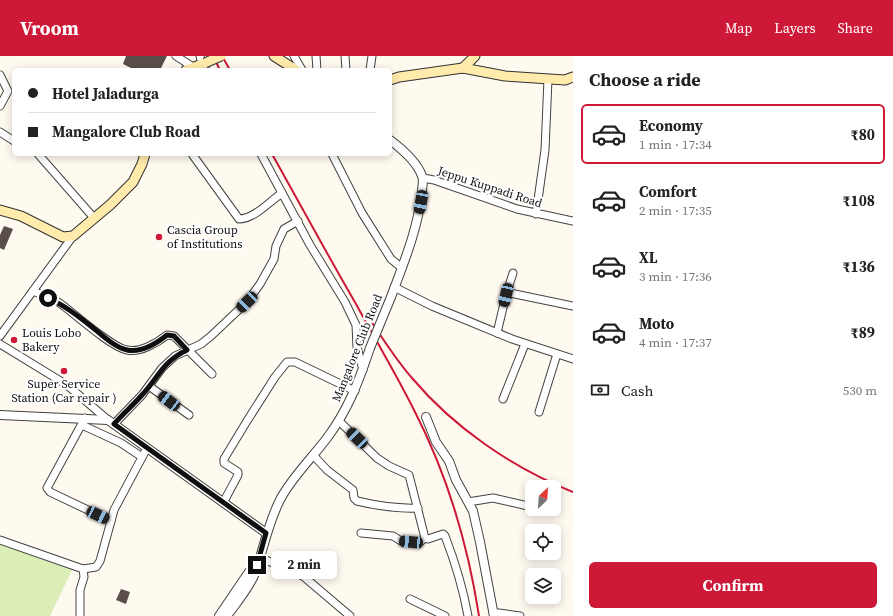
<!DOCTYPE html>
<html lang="en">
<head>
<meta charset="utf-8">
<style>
  :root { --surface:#fff; --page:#f6f6f6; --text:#222; --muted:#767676; --line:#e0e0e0; --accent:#ce1838 }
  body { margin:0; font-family:"Source Serif 4",serif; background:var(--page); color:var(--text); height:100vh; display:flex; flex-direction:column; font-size:15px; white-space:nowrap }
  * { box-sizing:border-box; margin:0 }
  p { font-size:13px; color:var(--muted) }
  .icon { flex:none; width:22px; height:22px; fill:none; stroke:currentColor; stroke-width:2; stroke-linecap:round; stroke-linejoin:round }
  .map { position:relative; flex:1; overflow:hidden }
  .panel { display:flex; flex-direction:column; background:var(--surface); width:320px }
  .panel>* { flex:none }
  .hud { position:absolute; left:12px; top:12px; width:380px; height:88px; border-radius:6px; box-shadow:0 2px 10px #0003; display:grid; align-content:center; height:88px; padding:0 16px; background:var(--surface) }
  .needle { width:26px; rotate:25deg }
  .tools { position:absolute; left:525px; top:424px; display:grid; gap:8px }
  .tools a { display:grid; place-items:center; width:36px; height:36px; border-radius:6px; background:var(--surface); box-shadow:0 2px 10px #0003; font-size:20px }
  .end { position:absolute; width:18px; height:18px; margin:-9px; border:5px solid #0f0f0f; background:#fff; box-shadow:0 0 0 2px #fff }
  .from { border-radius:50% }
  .bubble { position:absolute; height:28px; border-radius:6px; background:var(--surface); box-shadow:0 2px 10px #0003; font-size:13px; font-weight:700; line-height:28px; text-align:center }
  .car { position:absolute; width:12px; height:24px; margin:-12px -6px; border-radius:5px; box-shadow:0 0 3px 1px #0007; background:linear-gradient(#222 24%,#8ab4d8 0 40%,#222 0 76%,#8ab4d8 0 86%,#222 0) }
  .hud b { display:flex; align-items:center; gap:14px; height:38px; font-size:15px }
  .hud b+b { border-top:1px solid var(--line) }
  .hud i { width:10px; height:10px; background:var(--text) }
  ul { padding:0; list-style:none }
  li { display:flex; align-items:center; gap:12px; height:60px; margin:0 8px 6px; padding:0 8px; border:2px solid transparent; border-radius:6px }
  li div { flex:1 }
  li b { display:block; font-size:15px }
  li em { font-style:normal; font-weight:700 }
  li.active { border-color:var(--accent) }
  li>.icon { width:36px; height:36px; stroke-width:1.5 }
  h2 { padding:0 16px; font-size:18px; line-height:48px }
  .pay { display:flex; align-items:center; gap:10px; height:44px; padding:0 16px; font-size:15px }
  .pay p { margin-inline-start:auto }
  .primary-button { display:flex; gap:8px; margin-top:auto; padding:8px 16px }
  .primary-button a { flex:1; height:46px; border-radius:6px; background:var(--accent); color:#fff; font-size:16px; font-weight:700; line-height:46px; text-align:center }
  header { display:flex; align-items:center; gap:24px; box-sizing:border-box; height:56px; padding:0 20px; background:var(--accent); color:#fff }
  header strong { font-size:19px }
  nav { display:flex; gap:22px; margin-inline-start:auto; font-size:14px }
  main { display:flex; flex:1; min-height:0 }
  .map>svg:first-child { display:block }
  .green { fill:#daeeb5 }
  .building { fill:#594e4a }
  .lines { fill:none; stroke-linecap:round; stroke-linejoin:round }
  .minor-casing { stroke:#424242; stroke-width:9 }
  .tertiary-casing { stroke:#424242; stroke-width:10 }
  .secondary-casing { stroke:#313131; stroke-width:11 }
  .minor { stroke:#fff; stroke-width:7 }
  .tertiary { stroke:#fff; stroke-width:8 }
  .secondary { stroke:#ffebab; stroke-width:9 }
  .rail { stroke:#ce1838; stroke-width:2 }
  .tertiary-bridge-casing { stroke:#424242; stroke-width:10; stroke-linecap:butt }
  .secondary-bridge-casing { stroke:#313131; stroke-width:11; stroke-linecap:butt }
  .tertiary-bridge { stroke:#fff; stroke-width:8 }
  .secondary-bridge { stroke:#ffebab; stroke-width:9 }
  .route { stroke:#0f0f0f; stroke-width:5 }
  .poi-dot { fill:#ce1838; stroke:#fff; stroke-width:1.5 }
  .labels { text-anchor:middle; stroke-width:4; stroke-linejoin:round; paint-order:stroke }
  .street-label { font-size:12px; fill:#0f0f0f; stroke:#fff }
  .poi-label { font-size:12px; fill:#0f0f0f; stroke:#fff; text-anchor:start }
</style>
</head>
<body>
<header>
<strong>Vroom</strong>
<nav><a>Map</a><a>Layers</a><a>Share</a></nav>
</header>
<main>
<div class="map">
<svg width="573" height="560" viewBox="0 0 573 560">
  <rect width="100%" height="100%" fill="#fffaf0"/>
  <!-- green -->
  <polygon class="green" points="0,488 72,514 50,560 0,560"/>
  <!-- building -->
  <g class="building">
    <polygon points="126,0 167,0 160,14 135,14 123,8"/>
    <polygon points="4,170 13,173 4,194 0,192 0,179"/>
    <polygon points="312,499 322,503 315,518 306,514"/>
    <polygon points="121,533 130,536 126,548 116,544"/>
  </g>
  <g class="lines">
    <defs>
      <g id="minor">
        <polyline points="176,0 193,11"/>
        <polyline points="200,0 202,8 206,14"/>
        <polyline points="294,0 302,14"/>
        <polyline points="316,0 317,14"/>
        <polyline points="345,0 346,14"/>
        <polyline points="370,14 372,0"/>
        <polyline points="0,19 8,35 0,50"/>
        <polyline points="0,76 14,85"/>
        <polyline points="38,98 94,162"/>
        <path d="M192,98l47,65c15,0 30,-17 43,-26"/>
        <polyline points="261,98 310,189 345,246 356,269 357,291 363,314"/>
        <polyline points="332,98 362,157 391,203 402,212"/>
        <polyline points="423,122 434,124 517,153 573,165"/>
        <polyline points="536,158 545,94 548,23"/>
        <polyline points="394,231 432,250 512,283 573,303"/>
        <path d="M33,235c9,4 20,7 28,13 15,11 50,43 66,46 13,3 30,-7 40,-15l7,1 38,38"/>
        <polyline points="506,239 513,217"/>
        <polyline points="497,277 506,239 510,237 573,250"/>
        <polyline points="0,280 73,180"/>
        <polyline points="0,288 67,329 108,364"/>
        <polyline points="149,330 189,359"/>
        <polyline points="503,343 525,288"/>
        <polyline points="539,356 557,298"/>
        <polyline points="85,362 47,432 50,436 111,465"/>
        <polyline points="339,365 377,402 389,410 409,419 425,482"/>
        <polyline points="114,368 142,339 162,312 175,300 201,288 211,280 247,246 260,228 274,203 276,190 284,173 298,165"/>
        <polyline points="82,369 121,387 142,401"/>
        <path d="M313,399l14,15 26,20 1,8 3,3c21,5 39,8 61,7"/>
        <polyline points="468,446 493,442 532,451"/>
        <polyline points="223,447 238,419 238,416 224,407 224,403 247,365 275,321 287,306 295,306 355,335"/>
        <path d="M361,477l32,3 8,5 19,1 5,-4 3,1 15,-5 2,2c10,26 18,52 23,80"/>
        <polyline points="0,484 83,513 84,521 80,534 80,560"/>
        <polyline points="259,501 303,520 350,560"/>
        <polyline points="83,513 96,511 100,505 114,454 147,392"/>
        <polyline points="410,543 445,560"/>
        <polyline points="493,557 499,557 520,560"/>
      </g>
      <g id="tertiary">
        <path d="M390,84c12,9 27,22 32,36 2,5 0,11 0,15 -4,38 -18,71 -31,106"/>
        <polyline points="0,359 108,364 266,477"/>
        <polyline points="426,361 436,386 449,405 456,424 473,455 480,486 494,560"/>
        <polyline points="219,560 255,507"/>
        <path d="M227,560c9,-13 23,-29 28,-43 9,-25 13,-51 26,-75 12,-22 31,-40 46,-60 21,-28 32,-57 43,-90"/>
      </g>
      <g id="secondary">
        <polyline points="274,0 296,14"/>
        <polyline points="463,12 475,0"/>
        <polyline points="186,14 205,7"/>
        <polyline points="390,24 399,21 463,12 505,20 565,24 573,21"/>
        <polyline points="0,154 21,160 63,181 73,180 110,149 133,126 142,108 145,98"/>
      </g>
    </defs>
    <!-- minor casing -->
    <use href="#minor" class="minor-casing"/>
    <!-- tertiary casing -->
    <use href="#tertiary" class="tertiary-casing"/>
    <!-- secondary casing -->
    <use href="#secondary" class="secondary-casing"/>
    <!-- minor -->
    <use href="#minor" class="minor"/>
    <!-- tertiary -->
    <use href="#tertiary" class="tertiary"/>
    <!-- secondary -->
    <use href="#secondary" class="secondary"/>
    <!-- rail -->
    <g class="rail">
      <polyline points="213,0 220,14"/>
      <polyline points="222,0 230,14"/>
      <path d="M272,98c28,50 55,100 84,150 19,35 40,70 58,106 33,64 54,135 65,206"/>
      <path d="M371,265c13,20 26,40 41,57 42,50 101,90 161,114"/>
    </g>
    <defs>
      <polyline id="tertiary-bridge" points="370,292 391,241"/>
      <polyline id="secondary-bridge" points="205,7 221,0"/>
    </defs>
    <!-- tertiary-bridge casing -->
    <use href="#tertiary-bridge" class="tertiary-bridge-casing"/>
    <!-- secondary-bridge casing -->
    <use href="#secondary-bridge" class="secondary-bridge-casing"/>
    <!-- tertiary-bridge -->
    <use href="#tertiary-bridge" class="tertiary-bridge"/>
    <!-- secondary-bridge -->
    <use href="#secondary-bridge" class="secondary-bridge"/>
  </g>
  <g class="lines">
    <!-- route -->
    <path class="route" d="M48,242c16,7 30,18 44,29 10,8 22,20 35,23 14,3 30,-7 40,-15l7,1 13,14c-25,12 -28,27 -45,45 -9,10 -19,19 -28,29l152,109 -9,32"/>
  </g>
  <!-- markers -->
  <g class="poi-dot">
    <circle cx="159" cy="181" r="4"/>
    <circle cx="14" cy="284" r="4"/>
    <circle cx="64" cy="315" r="4"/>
  </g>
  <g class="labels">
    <!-- street labels -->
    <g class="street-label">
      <text transform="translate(490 131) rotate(18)" y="4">Jeppu Kuppadi Road</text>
      <text transform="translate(357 292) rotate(-68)" y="4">Mangalore Club Road</text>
    </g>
    <!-- poi labels -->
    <g class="poi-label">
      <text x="167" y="178">Cascia Group<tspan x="167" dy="14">of Institutions</tspan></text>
      <text x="22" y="281">Louis Lobo<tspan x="22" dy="14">Bakery</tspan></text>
      <text x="64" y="332" text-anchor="middle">Super Service<tspan x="64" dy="14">Station (Car repair )</tspan></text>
    </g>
  </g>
</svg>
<div class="tools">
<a><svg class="needle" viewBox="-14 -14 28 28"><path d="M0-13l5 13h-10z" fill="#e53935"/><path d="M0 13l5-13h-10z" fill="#767676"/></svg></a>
<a><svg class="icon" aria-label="locate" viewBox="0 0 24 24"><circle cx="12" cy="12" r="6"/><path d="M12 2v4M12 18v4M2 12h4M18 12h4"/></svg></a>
<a><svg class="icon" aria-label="layers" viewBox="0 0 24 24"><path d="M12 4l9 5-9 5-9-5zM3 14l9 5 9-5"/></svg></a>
</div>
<i class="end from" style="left:48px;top:242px"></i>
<i class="end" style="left:257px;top:509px"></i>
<div class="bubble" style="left:271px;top:495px;width:66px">2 min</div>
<i class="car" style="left:421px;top:146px;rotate:191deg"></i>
<i class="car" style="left:506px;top:239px;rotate:193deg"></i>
<i class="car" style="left:247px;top:246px;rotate:226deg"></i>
<i class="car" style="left:169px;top:345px;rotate:307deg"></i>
<i class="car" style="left:357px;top:382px;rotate:314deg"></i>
<i class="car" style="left:98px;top:459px;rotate:115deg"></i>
<i class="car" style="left:411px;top:486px;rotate:275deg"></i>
<div class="hud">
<b><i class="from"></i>Hotel Jaladurga</b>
<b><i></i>Mangalore Club Road</b>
</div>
</div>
<section class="panel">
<h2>Choose a ride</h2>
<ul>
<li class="active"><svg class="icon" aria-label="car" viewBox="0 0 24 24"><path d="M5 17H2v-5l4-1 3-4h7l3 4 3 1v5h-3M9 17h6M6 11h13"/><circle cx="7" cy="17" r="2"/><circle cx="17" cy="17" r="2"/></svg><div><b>Economy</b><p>1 min · 17:34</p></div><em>₹80</em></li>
<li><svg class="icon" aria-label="car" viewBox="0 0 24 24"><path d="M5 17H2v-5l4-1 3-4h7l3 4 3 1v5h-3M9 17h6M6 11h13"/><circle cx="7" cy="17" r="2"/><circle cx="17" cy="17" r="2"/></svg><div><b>Comfort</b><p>2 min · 17:35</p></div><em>₹108</em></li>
<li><svg class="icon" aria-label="car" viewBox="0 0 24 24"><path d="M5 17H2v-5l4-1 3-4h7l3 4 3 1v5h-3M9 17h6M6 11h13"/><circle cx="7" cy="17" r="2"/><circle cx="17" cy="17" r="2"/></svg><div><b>XL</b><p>3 min · 17:36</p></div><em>₹136</em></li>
<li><svg class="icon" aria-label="car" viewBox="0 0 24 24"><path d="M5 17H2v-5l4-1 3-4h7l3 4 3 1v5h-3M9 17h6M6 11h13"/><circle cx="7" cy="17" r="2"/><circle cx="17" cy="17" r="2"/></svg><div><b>Moto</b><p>4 min · 17:37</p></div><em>₹89</em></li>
</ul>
<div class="pay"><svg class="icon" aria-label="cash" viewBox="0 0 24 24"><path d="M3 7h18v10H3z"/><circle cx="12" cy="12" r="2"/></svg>Cash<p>530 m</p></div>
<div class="primary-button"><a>Confirm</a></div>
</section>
</main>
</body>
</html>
